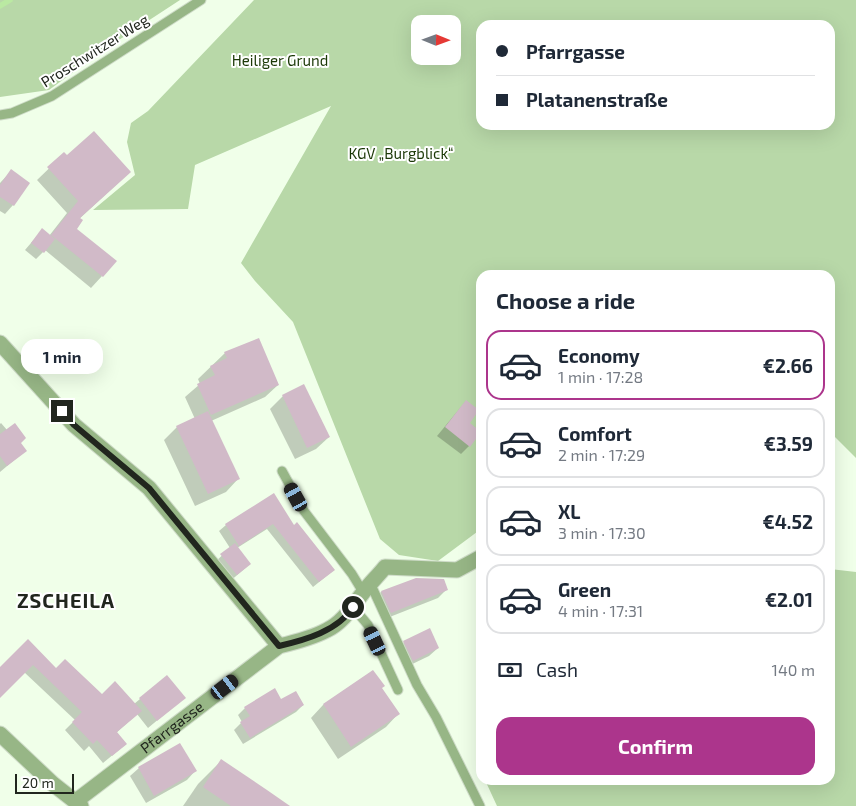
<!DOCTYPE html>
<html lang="en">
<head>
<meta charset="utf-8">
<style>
  :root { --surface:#fff; --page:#f6f6f7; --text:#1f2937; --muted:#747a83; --line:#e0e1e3; --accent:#ac358c }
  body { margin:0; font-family:"Exo 2",sans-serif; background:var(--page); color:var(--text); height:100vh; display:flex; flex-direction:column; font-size:19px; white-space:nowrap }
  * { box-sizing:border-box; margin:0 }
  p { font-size:16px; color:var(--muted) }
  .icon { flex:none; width:28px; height:28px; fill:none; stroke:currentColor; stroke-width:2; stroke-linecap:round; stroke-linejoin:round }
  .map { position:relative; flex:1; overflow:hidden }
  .side { position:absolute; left:476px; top:270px; width:359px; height:515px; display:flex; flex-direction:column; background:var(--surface); border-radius:15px; box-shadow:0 5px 20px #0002 }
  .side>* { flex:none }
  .guide { position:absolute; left:476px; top:20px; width:359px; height:110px; border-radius:15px; box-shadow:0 5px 20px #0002; display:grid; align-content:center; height:110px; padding:0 20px; background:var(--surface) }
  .needle { width:32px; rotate:91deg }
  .tools { position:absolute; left:411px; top:15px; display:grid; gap:10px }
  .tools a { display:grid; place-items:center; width:50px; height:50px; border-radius:10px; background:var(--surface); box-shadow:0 5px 20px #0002; font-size:25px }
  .scale { position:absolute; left:15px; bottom:12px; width:59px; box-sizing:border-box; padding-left:5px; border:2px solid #21261e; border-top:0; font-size:14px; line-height:18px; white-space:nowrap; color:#21261e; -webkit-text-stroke:4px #fff; paint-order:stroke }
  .end { position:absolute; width:22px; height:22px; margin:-11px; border:6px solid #21261e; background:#fff; box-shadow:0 0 0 2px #fff }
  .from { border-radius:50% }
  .bubble { position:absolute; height:35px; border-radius:15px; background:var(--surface); box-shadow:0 5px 20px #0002; font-size:16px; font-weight:700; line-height:35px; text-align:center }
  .car { position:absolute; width:15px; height:30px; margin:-15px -8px; border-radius:6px; box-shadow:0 0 4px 1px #0007; background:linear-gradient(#222 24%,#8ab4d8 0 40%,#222 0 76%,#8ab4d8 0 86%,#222 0) }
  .guide b { display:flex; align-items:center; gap:18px; height:48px; font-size:19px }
  .guide b+b { border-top:1px solid var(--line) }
  .guide i { width:12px; height:12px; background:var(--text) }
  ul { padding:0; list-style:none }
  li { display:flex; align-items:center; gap:15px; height:70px; margin:0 10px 8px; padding:0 10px; border:2px solid var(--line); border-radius:15px }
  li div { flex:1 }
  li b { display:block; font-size:19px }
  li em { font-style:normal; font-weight:700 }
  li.on { border-color:var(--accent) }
  li>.icon { width:45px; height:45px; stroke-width:1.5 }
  h2 { padding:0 20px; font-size:22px; line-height:60px }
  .pay { display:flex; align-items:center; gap:12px; height:55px; padding:0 20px; font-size:19px }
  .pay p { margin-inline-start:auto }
  .button { display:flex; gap:10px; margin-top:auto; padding:10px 20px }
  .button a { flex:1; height:58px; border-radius:15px; background:var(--accent); color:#fff; font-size:20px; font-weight:700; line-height:58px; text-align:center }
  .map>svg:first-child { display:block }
  .green { fill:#b8d8a8; fill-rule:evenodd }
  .shadow { fill:#0003 }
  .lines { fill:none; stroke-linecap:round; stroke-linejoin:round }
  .stream { stroke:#bae9a2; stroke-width:5.5 }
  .building { fill:#d1bac8 }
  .service-casing { stroke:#cfdcc9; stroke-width:11 }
  .minor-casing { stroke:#cfdcc9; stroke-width:17 }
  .service { stroke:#97b686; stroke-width:9 }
  .minor { stroke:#97b686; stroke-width:15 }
  .route { stroke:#21261e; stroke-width:6 }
  .labels { text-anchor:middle; stroke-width:4; stroke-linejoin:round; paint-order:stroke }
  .street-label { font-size:15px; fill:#21261e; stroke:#fff }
  .park-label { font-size:15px; fill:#1b3806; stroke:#fff }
  .district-label { font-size:20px; font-weight:bold; letter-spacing:1px; fill:#21261e; stroke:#fff }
</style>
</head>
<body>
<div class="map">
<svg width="856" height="806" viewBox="0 0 856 806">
  <rect width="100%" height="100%" fill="#f0ffe9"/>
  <!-- green -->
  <g class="green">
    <polygon points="0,0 180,0 102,51 49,90 0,97"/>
    <path d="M254,0h602v458l-26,-26v-157h-349v254l-43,32 -39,-6 -19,-16 -87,-217 -38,-41 -14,-18 90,-157 -136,59 -7,44 -95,1 42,-35 -8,-33 4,-19 17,-12zM420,24h32v32h-32zM481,25h349v100h-349z"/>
    <polygon points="830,569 856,572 856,806 497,806 485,780 830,780"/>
  </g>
  <!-- shadow -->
  <g class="shadow">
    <polygon points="64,154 118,183 79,219 75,229 102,276 91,288 45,250 36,259 25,250 42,230 49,236 67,213 37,180"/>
    <polygon points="11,171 29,183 13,205 5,214 0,211 0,183"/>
    <polygon points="225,353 278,385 265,397 211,421 238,479 226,492 195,506 164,440 177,427 195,419 185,397 200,384 198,379"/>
    <polygon points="283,396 329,437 316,449 295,459 270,409"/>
    <polygon points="466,401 469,446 461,454 437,436"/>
    <polygon points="1,423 25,451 0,472 0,424"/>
    <polygon points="273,495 294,527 334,570 313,587 267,529 237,548 250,564 228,583 213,564 230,548 219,531 226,525"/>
    <polygon points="416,579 446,590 438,598 382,620 373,601 381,592"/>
    <polygon points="28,641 56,669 102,695 134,704 140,699 184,698 148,728 137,714 116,733 126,744 103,763 89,746 84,751 65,730 75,720 24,672 0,696 0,668"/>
    <polygon points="404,642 438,648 429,656 404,668 396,650"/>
    <polygon points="373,671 381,688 398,714 386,727 338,759 311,718 323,705"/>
    <polygon points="281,701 303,705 296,712 243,744 234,730 242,722 238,715 245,708"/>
    <polygon points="221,761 288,806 183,806 198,784"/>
    <polygon points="139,768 195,771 187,780 146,803 130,776"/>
  </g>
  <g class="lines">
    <!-- stream -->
    <polyline class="stream" points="0,6 10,0"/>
  </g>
  <!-- building -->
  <g class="building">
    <polygon points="94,131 131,172 80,218 83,220 77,229 117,261 103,277 51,235 78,201 47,167 64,152 67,155"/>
    <polygon points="11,169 30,183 14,206 0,197 0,185"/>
    <polygon points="42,228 55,239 44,253 31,243"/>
    <polygon points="259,338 279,385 211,415 197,384 215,375 210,366 227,358 224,352"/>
    <polygon points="304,384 330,437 307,448 282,395"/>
    <polygon points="466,400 479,410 470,423 481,432 470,447 445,427"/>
    <polygon points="208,411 240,479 208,494 176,426"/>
    <polygon points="15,423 26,438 21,443 27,451 7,466 0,456 0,434"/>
    <polygon points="274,493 294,525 297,522 335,570 319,582 273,524 239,546 225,524"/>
    <polygon points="235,543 251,564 237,575 220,554"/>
    <polygon points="416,578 444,579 448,590 391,613 381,591"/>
    <polygon points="430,628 439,648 413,661 403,641"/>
    <polygon points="28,639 56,668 65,659 102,694 115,681 142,711 117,732 127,744 112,756 97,740 93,744 72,722 82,712 33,665 0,698 0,667"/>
    <polygon points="373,670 385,686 382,688 400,714 351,747 323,704"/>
    <polygon points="167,675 186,698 157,721 139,698"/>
    <polygon points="275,688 281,699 296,691 304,705 250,738 240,722 250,716 244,707"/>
    <polygon points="180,743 197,771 154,796 138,767"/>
    <polygon points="221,759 267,790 290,806 231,806 203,787"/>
  </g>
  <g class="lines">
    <defs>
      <g id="service">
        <polyline points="0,115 12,113 52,96 201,0"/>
        <polyline points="282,471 304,511 352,574 363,592"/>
        <polyline points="371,585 417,685 436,717 480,806"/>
        <polyline points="353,607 368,625 398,690"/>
      </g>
      <g id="minor">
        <polyline points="0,343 74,425 149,488 279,646"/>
        <polyline points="0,734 53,784 81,806"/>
        <path id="s1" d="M76,801l203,-155c17,-4 33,-8 48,-16 16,-8 25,-23 35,-36 7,-10 16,-18 23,-27l72,3 24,-13"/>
      </g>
    </defs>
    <!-- service casing -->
    <use href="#service" class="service-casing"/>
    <!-- minor casing -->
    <use href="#minor" class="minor-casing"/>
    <!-- service -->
    <use href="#service" class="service"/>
    <!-- minor -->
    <use href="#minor" class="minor"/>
  </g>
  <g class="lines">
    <!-- route -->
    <path class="route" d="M62,411l12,14 75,63 130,158c26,-6 59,-15 74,-39"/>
  </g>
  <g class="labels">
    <!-- street labels -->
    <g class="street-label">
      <text transform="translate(95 51) rotate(-32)" y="5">Proschwitzer Weg</text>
      <text dy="5" stroke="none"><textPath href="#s1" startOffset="121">Pfarrgasse</textPath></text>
    </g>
    <!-- park labels -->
    <g class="park-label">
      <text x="280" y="66">Heiliger Grund</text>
      <text x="401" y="159">KGV „Burgblick“</text>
    </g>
    <!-- district labels -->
    <g class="district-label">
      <text x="66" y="608">ZSCHEILA</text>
    </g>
  </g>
</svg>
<div class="tools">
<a><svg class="needle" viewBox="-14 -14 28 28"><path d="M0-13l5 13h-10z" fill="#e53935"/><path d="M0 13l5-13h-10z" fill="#747a83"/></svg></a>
</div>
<div class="scale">20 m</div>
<i class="end from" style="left:353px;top:607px"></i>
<i class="end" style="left:62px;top:411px"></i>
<div class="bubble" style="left:21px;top:339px;width:82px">1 min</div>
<i class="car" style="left:296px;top:497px;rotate:331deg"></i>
<i class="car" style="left:375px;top:641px;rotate:335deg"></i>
<i class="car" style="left:225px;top:687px;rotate:53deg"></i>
<div class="guide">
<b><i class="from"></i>Pfarrgasse</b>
<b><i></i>Platanenstraße</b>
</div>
<section class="side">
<h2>Choose a ride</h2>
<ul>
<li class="on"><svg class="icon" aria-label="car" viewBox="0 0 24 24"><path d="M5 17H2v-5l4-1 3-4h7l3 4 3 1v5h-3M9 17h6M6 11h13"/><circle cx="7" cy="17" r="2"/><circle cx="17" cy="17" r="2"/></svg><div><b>Economy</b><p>1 min · 17:28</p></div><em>€2.66</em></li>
<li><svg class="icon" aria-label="car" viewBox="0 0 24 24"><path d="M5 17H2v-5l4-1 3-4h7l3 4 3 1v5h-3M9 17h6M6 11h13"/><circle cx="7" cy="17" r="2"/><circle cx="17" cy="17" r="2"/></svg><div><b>Comfort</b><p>2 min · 17:29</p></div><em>€3.59</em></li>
<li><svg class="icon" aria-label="car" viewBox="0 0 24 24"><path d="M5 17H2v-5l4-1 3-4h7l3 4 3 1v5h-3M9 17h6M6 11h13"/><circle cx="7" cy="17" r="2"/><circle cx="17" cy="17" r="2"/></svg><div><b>XL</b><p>3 min · 17:30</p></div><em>€4.52</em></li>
<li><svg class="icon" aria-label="car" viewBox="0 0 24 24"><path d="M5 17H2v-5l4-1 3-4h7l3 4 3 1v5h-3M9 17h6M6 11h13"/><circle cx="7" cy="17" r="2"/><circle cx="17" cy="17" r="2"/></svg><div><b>Green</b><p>4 min · 17:31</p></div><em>€2.01</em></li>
</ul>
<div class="pay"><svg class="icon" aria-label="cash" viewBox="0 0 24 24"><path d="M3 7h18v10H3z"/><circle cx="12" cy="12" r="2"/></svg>Cash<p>140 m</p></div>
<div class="button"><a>Confirm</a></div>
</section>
</div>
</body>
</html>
